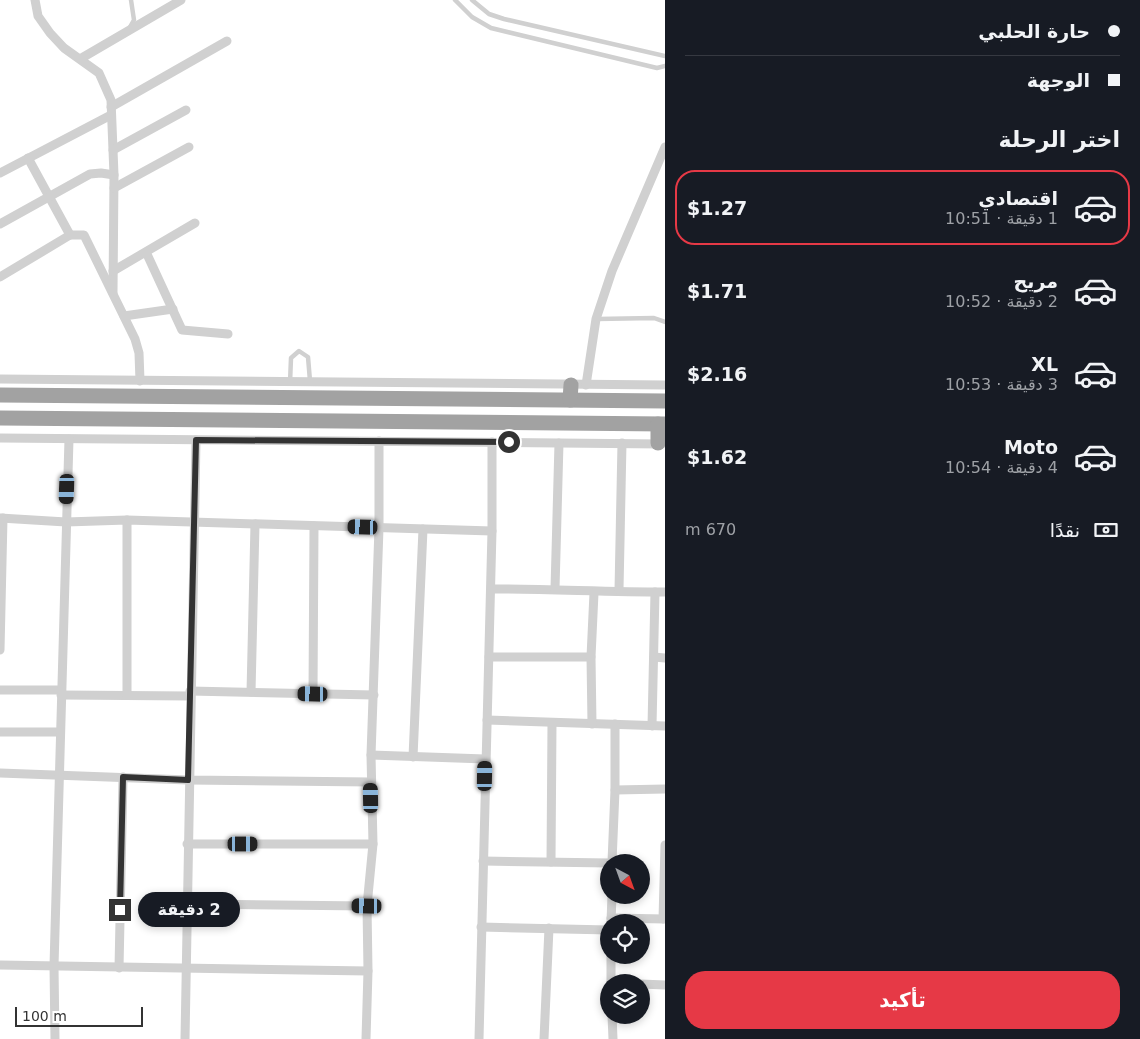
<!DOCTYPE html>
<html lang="ar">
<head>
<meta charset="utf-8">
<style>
  :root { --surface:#171b24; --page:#242831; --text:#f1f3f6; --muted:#9ea1a6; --line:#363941; --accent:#e63946 }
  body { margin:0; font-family:"DejaVu Sans",Vazirmatn,sans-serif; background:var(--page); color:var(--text); direction:rtl; height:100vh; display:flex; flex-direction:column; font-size:19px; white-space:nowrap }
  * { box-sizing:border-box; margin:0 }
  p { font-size:16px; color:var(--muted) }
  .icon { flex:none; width:28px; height:28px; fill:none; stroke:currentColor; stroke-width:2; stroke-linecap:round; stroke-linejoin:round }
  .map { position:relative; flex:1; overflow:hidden; direction:ltr }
  .sheet { display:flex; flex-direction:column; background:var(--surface); width:475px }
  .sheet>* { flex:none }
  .hud { display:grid; align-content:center; height:110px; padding:0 20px; background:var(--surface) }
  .needle { width:32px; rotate:139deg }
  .buttons { position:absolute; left:600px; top:854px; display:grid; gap:10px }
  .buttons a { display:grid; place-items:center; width:50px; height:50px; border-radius:50%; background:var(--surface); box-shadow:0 2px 8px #0003; font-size:25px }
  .scale { position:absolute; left:15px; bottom:12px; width:128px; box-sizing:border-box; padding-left:5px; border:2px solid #333; border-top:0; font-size:14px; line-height:18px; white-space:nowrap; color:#333; -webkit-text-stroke:4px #fff; paint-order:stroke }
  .end { position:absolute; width:22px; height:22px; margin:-11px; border:6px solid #333; background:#fff; box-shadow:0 0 0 2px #fff }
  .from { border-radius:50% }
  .bubble { position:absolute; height:35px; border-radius:18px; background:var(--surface); box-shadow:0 2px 8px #0003; font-size:16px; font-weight:700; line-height:35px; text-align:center; direction:rtl }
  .car { position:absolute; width:15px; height:30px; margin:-15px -8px; border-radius:6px; box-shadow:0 0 4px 1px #0007; background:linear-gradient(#222 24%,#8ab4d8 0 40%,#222 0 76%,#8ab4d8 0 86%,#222 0) }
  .hud b { display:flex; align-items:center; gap:18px; height:48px; font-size:19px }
  .hud b+b { border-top:1px solid var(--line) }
  .hud i { width:12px; height:12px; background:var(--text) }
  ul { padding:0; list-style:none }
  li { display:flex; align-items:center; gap:15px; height:75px; margin:0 10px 8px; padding:0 10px; border:2px solid transparent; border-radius:20px }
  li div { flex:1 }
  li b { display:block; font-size:19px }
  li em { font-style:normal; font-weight:700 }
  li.on { border-color:var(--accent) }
  li>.icon { width:45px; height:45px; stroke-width:1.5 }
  h2 { padding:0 20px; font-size:22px; line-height:60px }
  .pay { display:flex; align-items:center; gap:12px; height:55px; padding:0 20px; font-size:19px }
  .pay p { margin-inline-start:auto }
  .action { display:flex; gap:10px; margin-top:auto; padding:10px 20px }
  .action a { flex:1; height:58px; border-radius:20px; background:var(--accent); color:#fff; font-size:20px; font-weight:700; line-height:58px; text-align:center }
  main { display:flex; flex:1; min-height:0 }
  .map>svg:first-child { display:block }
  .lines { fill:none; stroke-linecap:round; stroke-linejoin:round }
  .service { stroke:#d0d0d0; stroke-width:4.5 }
  .minor { stroke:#d0d0d0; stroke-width:9 }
  .trunk { stroke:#a2a2a2; stroke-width:15 }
  .route { stroke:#333; stroke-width:6 }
</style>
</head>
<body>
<main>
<section class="sheet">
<div class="hud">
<b><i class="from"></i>حارة الحلبي</b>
<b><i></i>الوجهة</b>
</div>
<h2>اختر الرحلة</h2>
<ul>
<li class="on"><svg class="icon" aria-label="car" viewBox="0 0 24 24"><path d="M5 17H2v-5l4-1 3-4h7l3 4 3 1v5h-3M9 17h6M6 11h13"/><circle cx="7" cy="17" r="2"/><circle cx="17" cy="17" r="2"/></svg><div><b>اقتصادي</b><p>1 دقيقة · 10:51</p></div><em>$1.27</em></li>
<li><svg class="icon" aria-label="car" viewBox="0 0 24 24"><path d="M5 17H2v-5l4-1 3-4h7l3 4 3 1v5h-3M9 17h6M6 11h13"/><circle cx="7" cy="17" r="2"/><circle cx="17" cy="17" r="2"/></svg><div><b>مريح</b><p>2 دقيقة · 10:52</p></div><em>$1.71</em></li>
<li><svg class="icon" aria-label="car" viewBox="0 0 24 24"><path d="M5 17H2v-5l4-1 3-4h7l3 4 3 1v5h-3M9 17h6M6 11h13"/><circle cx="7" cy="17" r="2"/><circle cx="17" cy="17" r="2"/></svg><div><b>XL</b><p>3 دقيقة · 10:53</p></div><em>$2.16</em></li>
<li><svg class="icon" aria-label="car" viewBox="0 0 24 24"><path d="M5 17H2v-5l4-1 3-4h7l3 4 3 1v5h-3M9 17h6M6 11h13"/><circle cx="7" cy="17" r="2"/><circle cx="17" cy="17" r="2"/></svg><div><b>Moto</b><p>4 دقيقة · 10:54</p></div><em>$1.62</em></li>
</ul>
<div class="pay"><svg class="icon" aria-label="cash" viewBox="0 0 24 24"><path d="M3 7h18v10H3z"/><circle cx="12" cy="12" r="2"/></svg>نقدًا<p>670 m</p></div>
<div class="action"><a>تأكيد</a></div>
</section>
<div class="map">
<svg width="665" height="1039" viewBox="0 0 665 1039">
  <rect width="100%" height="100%" fill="#fff"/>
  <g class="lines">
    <!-- service -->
    <g class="service">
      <polyline points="455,0 472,17 491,28 657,68 665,66"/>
      <polyline points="472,0 489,14 504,19 665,56"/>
      <polyline points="130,27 134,20 131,0"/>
      <polyline points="597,319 654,318 665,322"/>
      <polyline points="290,383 291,358 299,351 308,357 310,381"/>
    </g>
    <!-- minor -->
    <g class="minor">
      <polyline points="35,0 38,16 50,33 64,48 99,73 111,100 114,175 113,293"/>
      <polyline points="80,59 181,0"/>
      <polyline points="111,107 227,41"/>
      <polyline points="113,150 186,110"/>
      <polyline points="28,158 70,235"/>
      <polyline points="0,173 111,115"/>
      <polyline points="114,188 189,147"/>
      <polyline points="0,224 90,174 101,173 114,175"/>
      <polyline points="146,252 182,330 228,334"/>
      <polyline points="113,271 195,223"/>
      <polyline points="0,277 70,235 84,235 135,339 139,353 140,381"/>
      <polyline points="124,316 173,309"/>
      <polyline points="0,379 665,385"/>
      <polyline points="586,385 596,319 612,271 665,147"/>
      <polyline points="0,438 662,444"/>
      <polyline points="0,518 66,522 127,520 492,531"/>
      <path d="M491,589c58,0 116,3 174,3"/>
      <polyline points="555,589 559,443"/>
      <polyline points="619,590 622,443"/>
      <polyline points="0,650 3,518"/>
      <polyline points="489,657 591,657"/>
      <polyline points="654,657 665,658"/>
      <polyline points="0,690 61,690"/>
      <polyline points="190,691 374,695"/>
      <polyline points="251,692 255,524"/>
      <polyline points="313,694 314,526"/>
      <polyline points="61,695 190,696"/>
      <polyline points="127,695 127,520"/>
      <polyline points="487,720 665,726"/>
      <polyline points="592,724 591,657 594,593"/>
      <polyline points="652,726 655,592"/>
      <polyline points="0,732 59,732"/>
      <polyline points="371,755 485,759"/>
      <polyline points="413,757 423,529"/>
      <polyline points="0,773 188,780 371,782"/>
      <polyline points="615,790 665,789"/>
      <polyline points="187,844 373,844"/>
      <polyline points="483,861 609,863"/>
      <polyline points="551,862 552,723"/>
      <polyline points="612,862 615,790 615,724"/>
      <polyline points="196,904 367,906"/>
      <polyline points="611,918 665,919"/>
      <polyline points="663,919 665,845"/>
      <polyline points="611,922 612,895"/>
      <polyline points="481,927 609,930"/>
      <polyline points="0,965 368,971"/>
      <polyline points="119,968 123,777"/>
      <polyline points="611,982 611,955"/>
      <polyline points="641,984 665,985"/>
      <polyline points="612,1015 613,1039"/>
      <polyline points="55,1039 54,966 69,439"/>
      <polyline points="185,1039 196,440"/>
      <polyline points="366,1039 368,971 367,906 373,844 371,755 379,528 379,441"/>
      <polyline points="479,1039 492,531 492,442"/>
      <polyline points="544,1039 549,928"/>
    </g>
    <!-- trunk -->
    <g class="trunk">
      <polyline points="0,395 665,401"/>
      <polyline points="570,400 571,385"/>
      <polyline points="0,418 665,424"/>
      <polyline points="658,443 658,424"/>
    </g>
  </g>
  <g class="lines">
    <!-- route -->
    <polyline class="route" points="120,910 123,777 188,780 196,440 509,442"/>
  </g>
</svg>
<div class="buttons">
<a><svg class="needle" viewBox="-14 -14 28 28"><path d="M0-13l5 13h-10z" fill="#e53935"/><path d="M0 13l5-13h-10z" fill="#9ea1a6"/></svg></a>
<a><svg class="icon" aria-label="locate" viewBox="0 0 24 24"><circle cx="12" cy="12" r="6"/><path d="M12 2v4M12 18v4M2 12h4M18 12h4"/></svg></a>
<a><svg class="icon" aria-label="layers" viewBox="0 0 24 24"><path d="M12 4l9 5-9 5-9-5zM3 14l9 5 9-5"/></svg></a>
</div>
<div class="scale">100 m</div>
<i class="end from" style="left:509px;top:442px"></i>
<i class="end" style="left:120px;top:910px"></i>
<div class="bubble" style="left:138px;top:892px;width:102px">2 دقيقة</div>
<i class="car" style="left:67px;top:489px;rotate:182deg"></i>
<i class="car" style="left:363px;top:527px;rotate:272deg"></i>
<i class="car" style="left:313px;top:694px;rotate:271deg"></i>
<i class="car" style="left:485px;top:776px;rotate:1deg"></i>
<i class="car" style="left:371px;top:798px;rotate:359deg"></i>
<i class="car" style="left:243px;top:844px;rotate:90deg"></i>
<i class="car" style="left:367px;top:906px;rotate:271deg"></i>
</div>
</main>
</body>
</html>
